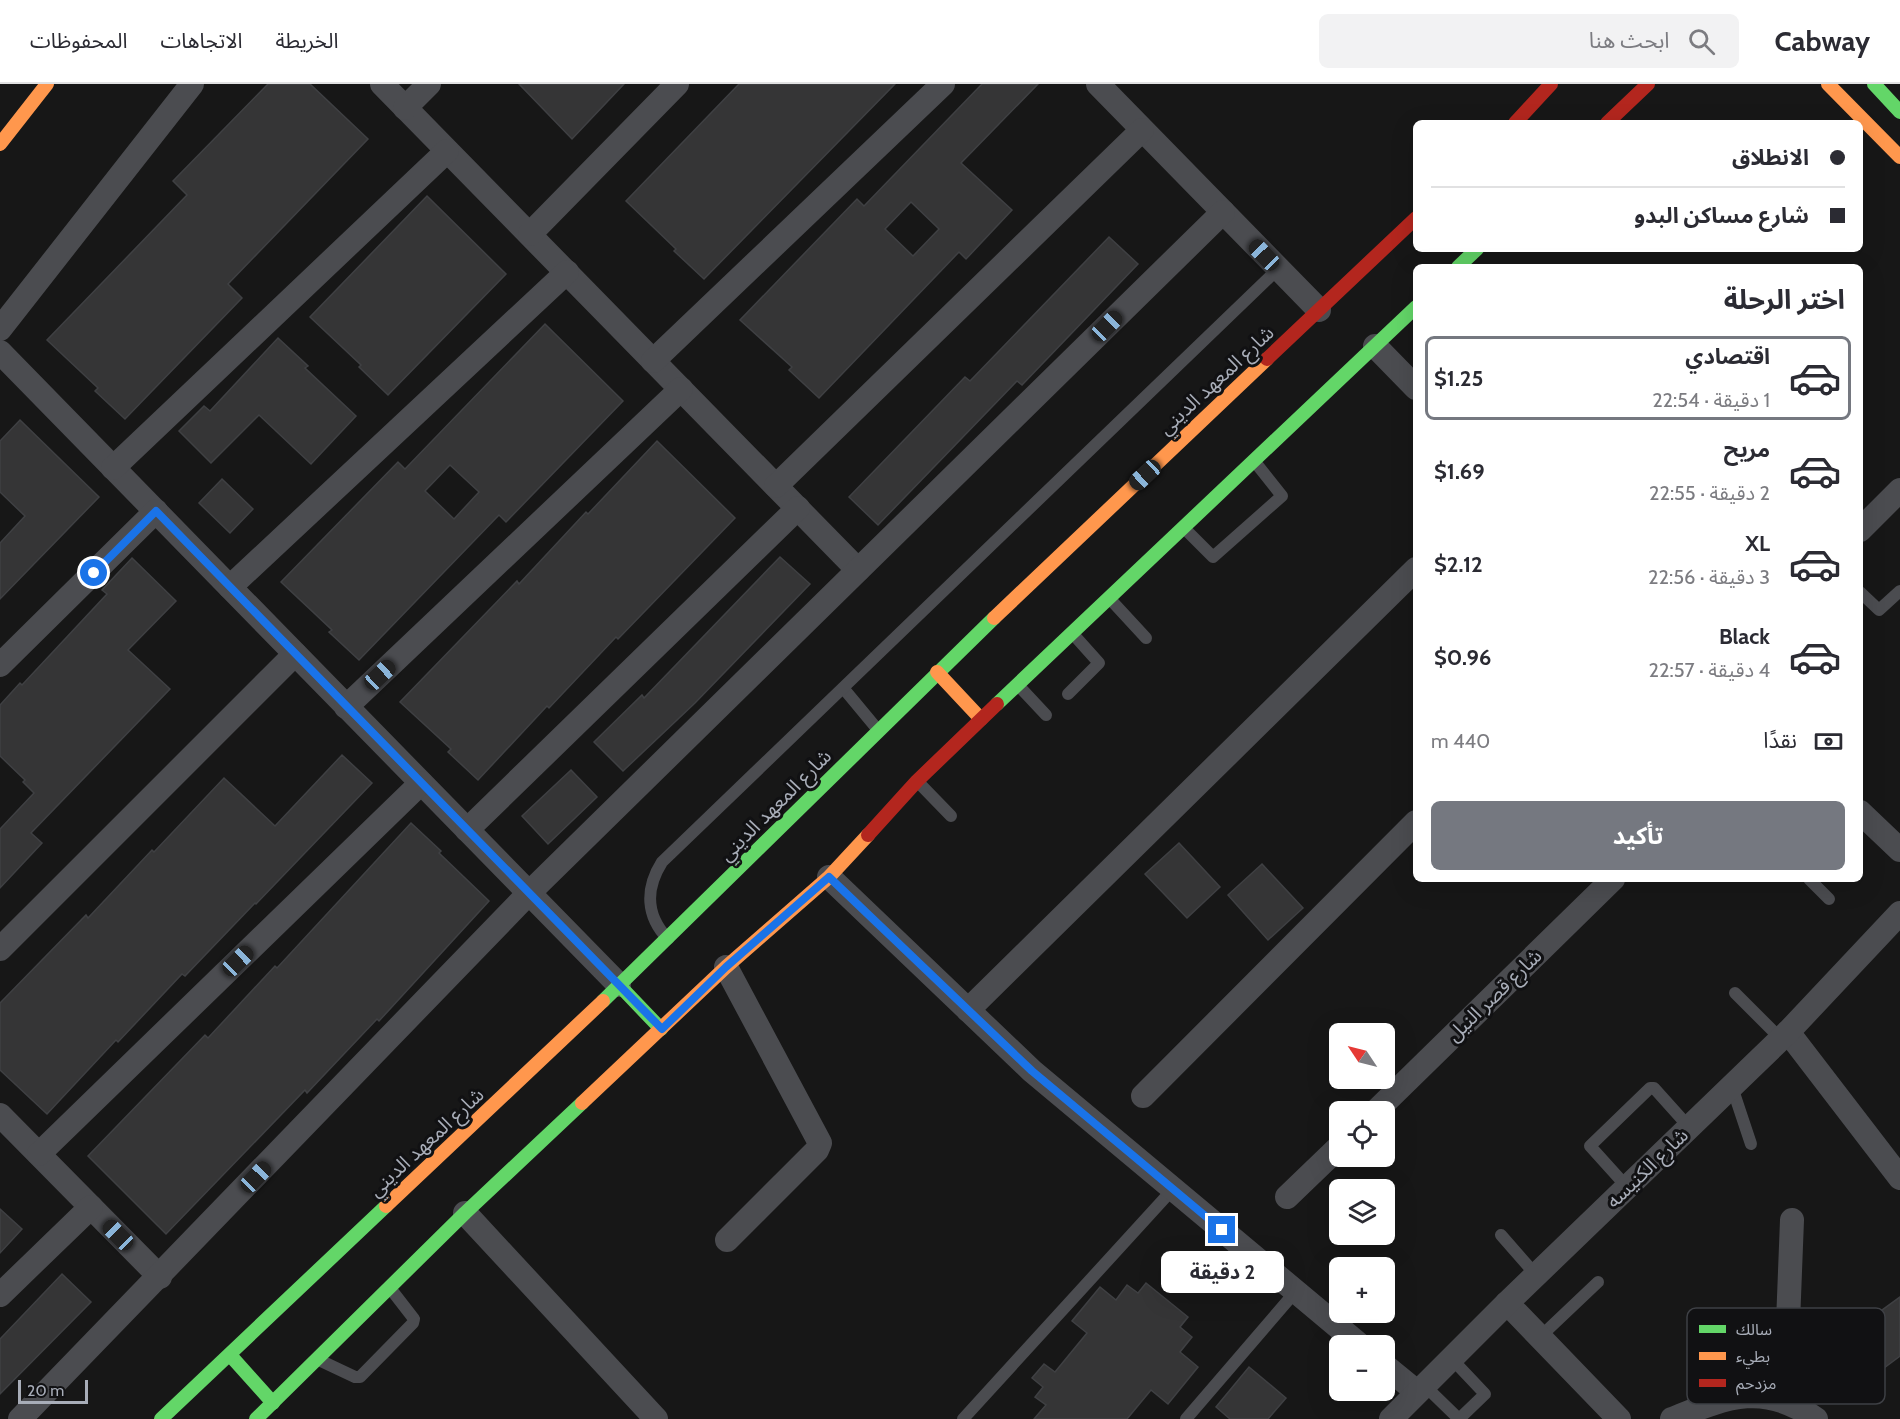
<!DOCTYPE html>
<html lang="ar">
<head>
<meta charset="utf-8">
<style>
  :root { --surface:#fff; --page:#f2f2f3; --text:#2b2b33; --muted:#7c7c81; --line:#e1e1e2; --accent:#757880 }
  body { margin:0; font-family:Cabin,"Noto Sans Arabic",sans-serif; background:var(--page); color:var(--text); direction:rtl; height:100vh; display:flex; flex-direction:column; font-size:22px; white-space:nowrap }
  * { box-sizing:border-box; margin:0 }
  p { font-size:20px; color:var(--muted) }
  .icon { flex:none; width:33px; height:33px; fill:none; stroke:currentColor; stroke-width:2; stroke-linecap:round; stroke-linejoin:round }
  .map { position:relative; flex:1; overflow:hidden; direction:ltr }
  .side { position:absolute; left:1413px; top:180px; width:450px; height:618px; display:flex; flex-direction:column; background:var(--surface); border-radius:9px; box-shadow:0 6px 24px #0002; direction:rtl }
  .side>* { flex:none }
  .top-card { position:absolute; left:1413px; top:36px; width:450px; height:132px; border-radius:9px; box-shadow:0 6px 24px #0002; direction:rtl; display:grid; align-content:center; height:132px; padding:0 18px; background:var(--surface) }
  .needle { width:39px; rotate:305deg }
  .fabs { position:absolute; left:1329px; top:939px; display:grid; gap:12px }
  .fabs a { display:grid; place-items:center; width:66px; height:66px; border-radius:9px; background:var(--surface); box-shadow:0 6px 24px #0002; font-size:30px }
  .scale { position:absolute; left:18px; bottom:15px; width:70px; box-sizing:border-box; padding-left:6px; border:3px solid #a8adb8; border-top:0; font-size:16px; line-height:21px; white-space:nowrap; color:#a8adb8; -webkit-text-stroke:4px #111113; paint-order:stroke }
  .end { position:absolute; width:27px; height:27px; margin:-14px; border:8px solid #1a73e8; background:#fff; box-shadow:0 0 0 3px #fff }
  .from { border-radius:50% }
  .bubble { position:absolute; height:42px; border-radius:9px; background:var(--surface); box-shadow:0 6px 24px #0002; font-size:20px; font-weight:700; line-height:42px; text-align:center; direction:rtl }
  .car { position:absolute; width:18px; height:36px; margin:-18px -9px; border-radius:8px; box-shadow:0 0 4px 2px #0007; background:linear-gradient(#222 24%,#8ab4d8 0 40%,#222 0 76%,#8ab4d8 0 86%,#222 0) }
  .top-card b { display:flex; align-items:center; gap:21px; height:57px; font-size:22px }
  .top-card b+b { border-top:2px solid var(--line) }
  .top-card i { width:15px; height:15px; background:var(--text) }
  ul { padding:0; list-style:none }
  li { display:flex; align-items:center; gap:18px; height:84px; margin:0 12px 9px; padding:0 6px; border:3px solid transparent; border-radius:9px }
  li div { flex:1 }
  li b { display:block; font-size:22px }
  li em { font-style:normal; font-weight:700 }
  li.selected { border-color:var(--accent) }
  li>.icon { width:54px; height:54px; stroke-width:1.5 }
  h2 { padding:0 18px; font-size:27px; line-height:72px }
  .pay { display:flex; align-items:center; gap:15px; height:66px; padding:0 18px; font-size:22px }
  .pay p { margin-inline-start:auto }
  .primary-button { display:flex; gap:12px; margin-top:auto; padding:12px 18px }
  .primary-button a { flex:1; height:69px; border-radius:9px; background:var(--accent); color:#fff; font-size:24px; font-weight:700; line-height:69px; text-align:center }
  header { display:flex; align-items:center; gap:36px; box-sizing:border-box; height:84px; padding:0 30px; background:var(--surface); border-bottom:2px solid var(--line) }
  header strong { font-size:28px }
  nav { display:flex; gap:33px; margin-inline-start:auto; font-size:21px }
  .search { width:420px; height:54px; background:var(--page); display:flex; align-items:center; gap:15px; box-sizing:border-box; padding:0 21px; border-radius:9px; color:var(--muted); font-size:22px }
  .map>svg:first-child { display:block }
  .building { fill:#353536; stroke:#3f4043; stroke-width:1.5; fill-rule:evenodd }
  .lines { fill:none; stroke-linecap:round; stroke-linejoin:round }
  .lane { stroke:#4b4c50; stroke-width:12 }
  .street { stroke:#4b4c50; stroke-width:24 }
  .fast { stroke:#63d668; stroke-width:14 }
  .slow { stroke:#ff974d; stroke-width:14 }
  .jam { stroke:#b3261e; stroke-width:14 }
  .route { stroke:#1a73e8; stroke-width:8 }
  .labels { text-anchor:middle; stroke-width:6; stroke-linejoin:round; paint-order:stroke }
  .street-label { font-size:20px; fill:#a8adb8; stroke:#111113 }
  .key { fill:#111113; stroke:#3e4045; stroke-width:1.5 }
  .key-label { font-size:16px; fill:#a8adb8 }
</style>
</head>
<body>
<header>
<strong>Cabway</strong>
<div class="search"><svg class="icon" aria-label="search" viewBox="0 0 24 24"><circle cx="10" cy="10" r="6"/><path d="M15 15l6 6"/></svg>ابحث هنا</div>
<nav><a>الخريطة</a><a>الاتجاهات</a><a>المحفوظات</a></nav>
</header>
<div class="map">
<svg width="1900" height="1335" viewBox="0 0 1900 1335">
  <rect width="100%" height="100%" fill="#171717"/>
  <!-- building -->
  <g class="building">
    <polygon points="268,0 310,0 368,55 228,200 242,214 125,335 95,307 98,304 47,256 187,111 173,97"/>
    <polygon points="519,0 624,0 572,55"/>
    <polygon points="739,0 895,0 704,195 674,167 676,165 626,117"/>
    <path d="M982,0h56l-77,79 51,47 -46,49 -7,-7 -140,146 -30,-28 3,-3 -52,-47 117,-121 7,7zM911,118l28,27 -26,27 -28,-27z"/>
    <polygon points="427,112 506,190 388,311 359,283 361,281 310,233"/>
    <polygon points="1109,153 1138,180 1022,301 1017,297 878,441 849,413 965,293 970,297"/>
    <path d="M545,240l78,77 -117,121 -7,-7 -140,145 -30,-28 3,-2 -51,-48 117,-120 7,7zM450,381l29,27 -25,27 -29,-28z"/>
    <polygon points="278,254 308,282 305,284 356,332 311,380 259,331 211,379 179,347 204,322 210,327"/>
    <polygon points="20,336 99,413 0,515 0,459 25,432 0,408 0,357"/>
    <polygon points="657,357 735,434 618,555 616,553 549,624 547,622 478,696 448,668 451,665 400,618 517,497 519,500 586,428 588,430"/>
    <polygon points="222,395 253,425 230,449 199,419"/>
    <polygon points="780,473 810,500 695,619 623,687 594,658 642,611 644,614"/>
    <polygon points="132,474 176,517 128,566 170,605 31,749 42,759 0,804 0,745 34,709 23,698 25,696 0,672 0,621 20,599 22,601 107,510 102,506"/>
    <polygon points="342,671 372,699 256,820 255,819 185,892 182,890 118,958 116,956 47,1030 0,986 0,919 86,831 88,834 152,766 154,768 224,694 275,742"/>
    <polygon points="571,686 597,713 548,760 522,732"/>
    <polygon points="411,739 441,767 439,769 489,817 379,937 377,935 307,1009 305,1006 166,1150 88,1072 205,951 208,954 275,882 277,884"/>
    <polygon points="1179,759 1220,803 1187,834 1145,790"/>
    <polygon points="1262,780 1303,824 1268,856 1228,811"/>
    <polygon points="0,1125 22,1145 0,1169"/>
    <polygon points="62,1190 91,1218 0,1310 0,1255"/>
    <polygon points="1146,1199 1188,1233 1180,1243 1192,1253 1180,1268 1198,1283 1168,1320 1151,1306 1127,1335 1034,1335 1046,1321 1035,1313 1043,1303 1032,1294 1044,1280 1055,1288 1087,1249 1072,1237 1100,1203 1116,1216 1127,1201 1138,1209"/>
    <polygon points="1900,1213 1900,1272 1884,1284 1856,1245"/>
    <polygon points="1249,1283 1286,1314 1268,1335 1230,1335 1216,1323"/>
  </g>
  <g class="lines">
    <!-- lane -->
    <g class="lane">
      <polyline points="1184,444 1213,473 1282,412 1255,378"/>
      <polyline points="1860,508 1879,526 1900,507"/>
      <polyline points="1110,515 1146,554"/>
      <polyline points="1018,601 1046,631"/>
      <polyline points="844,605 878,646"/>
      <polyline points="1068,610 1099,579 1073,550"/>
      <polyline points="919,699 951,732"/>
      <polyline points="1809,795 1829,815"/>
      <path d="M668,855c-22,-23 -23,-50 -6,-77l616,-593"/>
      <polyline points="1735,909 1781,955"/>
      <polyline points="1732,1003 1751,1060"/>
      <polyline points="1627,1103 1590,1062 1650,1004 1654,1004 1689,1043"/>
      <polyline points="1501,1151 1536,1191"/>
      <polyline points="1540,1253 1598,1198"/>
      <polyline points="319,1276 355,1293 360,1293 413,1239 414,1235 390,1204"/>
      <polyline points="1424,1301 1459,1335 1485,1310 1451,1274"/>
      <polyline points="963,1335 1173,1105"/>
      <polyline points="1186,1335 1296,1207"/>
    </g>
    <!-- street -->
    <g class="street">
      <polyline points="382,0 858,486"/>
      <polyline points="1098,0 1319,226"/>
      <polyline points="405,24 429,0"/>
      <polyline points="530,150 677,0"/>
      <polyline points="0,245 192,0"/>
      <polyline points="1375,262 1416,304"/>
      <polyline points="0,268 619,901"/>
      <polyline points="653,277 943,0"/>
      <polyline points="113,384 447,67"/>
      <polyline points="776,402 1142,46"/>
      <polyline points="1860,446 1900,406"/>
      <polyline points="230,503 567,188"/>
      <polyline points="0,581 156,427"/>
      <polyline points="346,623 681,305"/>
      <polyline points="1860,728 1900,766"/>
      <polyline points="467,746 798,424"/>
      <polyline points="829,793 1032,987 1361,1262"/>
      <polyline points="0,865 295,570"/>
      <polyline points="726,883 820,1059 817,1066 727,1156"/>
      <polyline points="968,926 1416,485"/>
      <polyline points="1788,948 1900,1094"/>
      <polyline points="1143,1012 1416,738"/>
      <polyline points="1375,1028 1613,795"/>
      <polyline points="0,1031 160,1193"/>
      <polyline points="39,1070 421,699"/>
      <polyline points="1287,1113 1340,1062"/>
      <polyline points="465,1129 656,1335"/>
      <polyline points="0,1211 91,1123"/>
      <polyline points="1507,1219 1619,1335"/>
      <polyline points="1384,1281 1417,1308"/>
      <polyline points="1785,1316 1792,1136"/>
      <polyline points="20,1335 529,809 1223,128"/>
      <polyline points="1391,1335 1507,1219 1788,948 1900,829"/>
      <path d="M1672,1335c55,-22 91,-38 144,0"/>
    </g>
    <!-- fast -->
    <g class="fast">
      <polyline points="1874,0 1900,28"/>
      <polyline points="1458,183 1477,165"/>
      <polyline points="997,620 1416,223"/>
      <polyline points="619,901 661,945"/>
      <polyline points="603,917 994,534"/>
      <polyline points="230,1271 273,1319"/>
      <polyline points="161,1335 386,1122"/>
      <polyline points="256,1335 465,1129 582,1019"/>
    </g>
    <!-- slow -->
    <g class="slow">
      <polyline points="1828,0 1900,73"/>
      <polyline points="0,60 47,0"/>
      <polyline points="994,534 1267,275"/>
      <polyline points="937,588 981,635"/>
      <polyline points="582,1019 726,883 829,793 868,751"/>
      <polyline points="386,1122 603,917"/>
    </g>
    <!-- jam -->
    <g class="jam">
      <polyline points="1515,39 1551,0"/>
      <polyline points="1607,39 1648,0"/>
      <polyline points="1267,275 1416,134"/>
      <polyline points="868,751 917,697 997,620"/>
    </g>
  </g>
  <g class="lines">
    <!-- route -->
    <polyline class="route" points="94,489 156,427 662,945 726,883 829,793 1032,987 1222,1146"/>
  </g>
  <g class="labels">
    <!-- street labels -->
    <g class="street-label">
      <text transform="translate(1216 296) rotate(-43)" y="7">شارع المعهد الديني</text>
      <text transform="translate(775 721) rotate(-45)" y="7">شارع المعهد الديني</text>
      <text transform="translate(1494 911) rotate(-44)" y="7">شارع قصر النيل</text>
      <text transform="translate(426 1058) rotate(-43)" y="7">شارع المعهد الديني</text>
      <text transform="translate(1647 1084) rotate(-44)" y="7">شارع الكنيسه</text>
    </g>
  </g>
  <!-- legend -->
  <rect x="1687" y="1224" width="198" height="96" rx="9" class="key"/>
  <rect x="1699" y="1241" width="27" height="8" fill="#63d668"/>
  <rect x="1699" y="1268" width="27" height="8" fill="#ff974d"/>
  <rect x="1699" y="1295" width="27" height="8" fill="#b3261e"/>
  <g class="key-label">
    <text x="1736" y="1251">سالك</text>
    <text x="1736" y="1278">بطيء</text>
    <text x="1736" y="1305">مزدحم</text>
  </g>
</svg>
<div class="fabs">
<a><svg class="needle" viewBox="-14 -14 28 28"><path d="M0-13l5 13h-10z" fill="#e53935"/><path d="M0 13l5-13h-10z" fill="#7c7c81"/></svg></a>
<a><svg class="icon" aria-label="locate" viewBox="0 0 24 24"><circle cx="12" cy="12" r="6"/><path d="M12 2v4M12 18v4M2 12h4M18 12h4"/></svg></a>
<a><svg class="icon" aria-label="layers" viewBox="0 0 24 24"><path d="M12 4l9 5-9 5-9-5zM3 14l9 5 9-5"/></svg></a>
<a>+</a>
<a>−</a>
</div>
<div class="scale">20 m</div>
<i class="end from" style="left:94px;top:489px"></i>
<i class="end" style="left:1222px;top:1146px"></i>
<div class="bubble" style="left:1161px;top:1167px;width:123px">2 دقيقة</div>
<i class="car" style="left:1264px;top:171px;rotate:316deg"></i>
<i class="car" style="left:1107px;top:242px;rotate:45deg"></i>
<i class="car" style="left:1145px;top:391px;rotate:227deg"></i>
<i class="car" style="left:380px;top:591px;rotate:47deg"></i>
<i class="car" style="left:238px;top:877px;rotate:46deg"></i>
<i class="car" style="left:256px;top:1093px;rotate:44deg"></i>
<i class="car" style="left:118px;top:1151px;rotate:315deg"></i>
<div class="top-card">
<b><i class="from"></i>الانطلاق</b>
<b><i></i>شارع مساكن البدو</b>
</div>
<section class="side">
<h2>اختر الرحلة</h2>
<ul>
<li class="selected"><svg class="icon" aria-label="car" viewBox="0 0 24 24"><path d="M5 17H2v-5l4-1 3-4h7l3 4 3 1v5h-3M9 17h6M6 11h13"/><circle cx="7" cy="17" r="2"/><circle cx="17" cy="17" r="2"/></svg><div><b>اقتصادي</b><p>1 دقيقة · 22:54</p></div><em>$1.25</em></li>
<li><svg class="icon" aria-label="car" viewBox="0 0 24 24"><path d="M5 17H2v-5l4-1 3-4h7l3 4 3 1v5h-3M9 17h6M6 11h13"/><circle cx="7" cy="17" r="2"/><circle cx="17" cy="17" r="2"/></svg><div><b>مريح</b><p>2 دقيقة · 22:55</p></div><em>$1.69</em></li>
<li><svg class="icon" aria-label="car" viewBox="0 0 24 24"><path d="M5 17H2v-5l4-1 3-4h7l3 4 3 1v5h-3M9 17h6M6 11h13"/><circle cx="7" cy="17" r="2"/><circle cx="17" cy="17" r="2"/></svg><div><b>XL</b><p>3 دقيقة · 22:56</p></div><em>$2.12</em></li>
<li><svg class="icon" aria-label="car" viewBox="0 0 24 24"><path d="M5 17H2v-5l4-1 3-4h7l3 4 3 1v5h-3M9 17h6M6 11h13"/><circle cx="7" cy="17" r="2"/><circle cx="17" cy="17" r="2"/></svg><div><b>Black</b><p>4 دقيقة · 22:57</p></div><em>$0.96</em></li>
</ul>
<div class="pay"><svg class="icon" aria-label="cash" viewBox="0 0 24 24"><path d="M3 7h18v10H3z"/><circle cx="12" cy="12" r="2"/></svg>نقدًا<p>440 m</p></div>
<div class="primary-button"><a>تأكيد</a></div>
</section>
</div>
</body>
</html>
